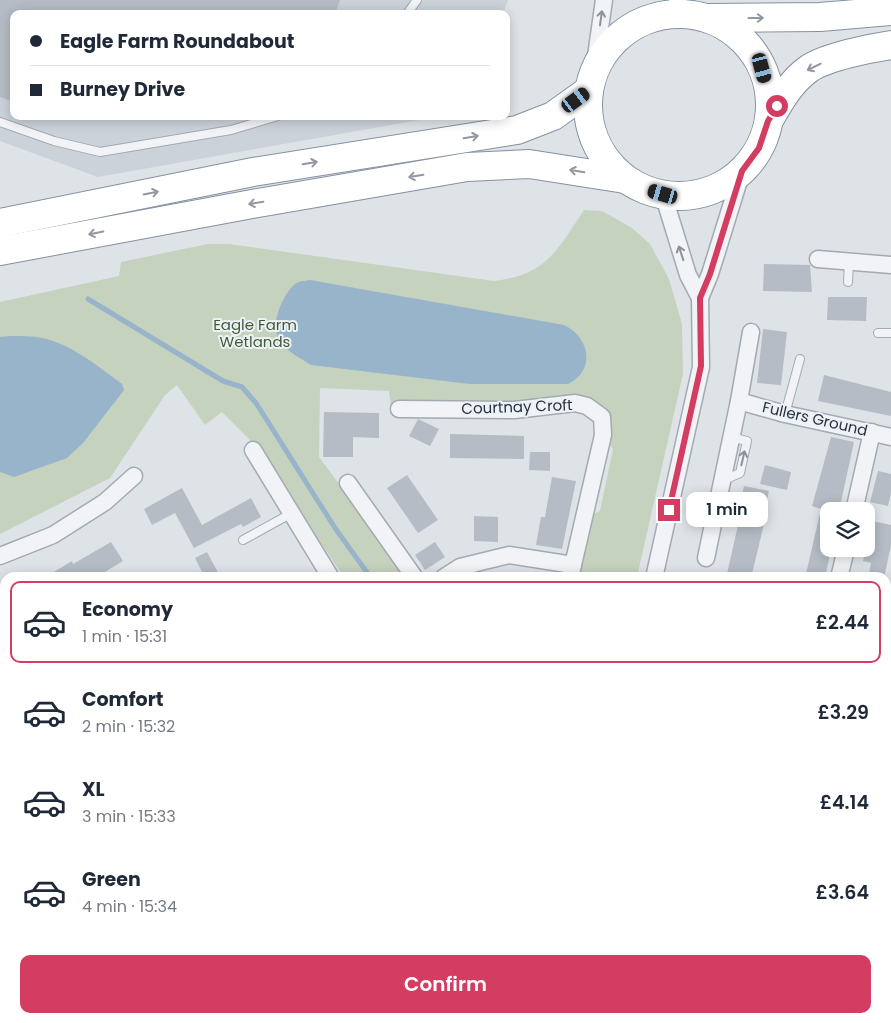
<!DOCTYPE html>
<html lang="en">
<head>
<meta charset="utf-8">
<style>
  :root { --surface:#fff; --page:#f2f2f3; --text:#1f2937; --muted:#747a83; --line:#e0e1e3; --accent:#d33d61 }
  body { margin:0; font-family:Poppins,sans-serif; background:var(--page); color:var(--text); height:100vh; display:flex; flex-direction:column; font-size:19px; white-space:nowrap }
  * { box-sizing:border-box; margin:0 }
  p { font-size:16px; color:var(--muted) }
  .icon { flex:none; width:28px; height:28px; fill:none; stroke:currentColor; stroke-width:2; stroke-linecap:round; stroke-linejoin:round }
  .map { position:relative; flex:1; overflow:hidden }
  .panel { position:absolute; left:0px; top:572px; width:891px; height:451px; display:flex; flex-direction:column; background:var(--surface); border-radius:15px 15px 0 0; box-shadow:0 2px 12px #0003 }
  .panel>* { flex:none }
  .banner { position:absolute; left:10px; top:10px; width:500px; height:110px; border-radius:10px; box-shadow:0 2px 12px #0003; display:grid; align-content:center; height:110px; padding:0 20px; background:var(--surface) }
  .fabs { position:absolute; left:820px; top:502px; display:grid; gap:10px }
  .fabs a { display:grid; place-items:center; width:55px; height:55px; border-radius:10px; background:var(--surface); box-shadow:0 2px 12px #0003; font-size:25px }
  .end { position:absolute; width:22px; height:22px; margin:-11px; border:6px solid #d33d61; background:#fff; box-shadow:0 0 0 2px #fff }
  .from { border-radius:50% }
  .bubble { position:absolute; height:35px; border-radius:10px; background:var(--surface); box-shadow:0 2px 12px #0003; font-size:16px; font-weight:600; line-height:35px; text-align:center }
  .car { position:absolute; width:15px; height:30px; margin:-15px -8px; border-radius:6px; box-shadow:0 0 4px 1px #0007; background:linear-gradient(#222 24%,#8ab4d8 0 40%,#222 0 76%,#8ab4d8 0 86%,#222 0) }
  .banner b { display:flex; align-items:center; gap:18px; height:48px; font-size:19px }
  .banner b+b { border-top:1px solid var(--line) }
  .banner i { width:12px; height:12px; background:var(--text) }
  ul { padding:9px 0 0; list-style:none }
  li { display:flex; align-items:center; gap:15px; height:82px; margin:0 10px 8px; padding:0 10px; border:2px solid transparent; border-radius:10px }
  li div { flex:1 }
  li b { display:block; font-size:19px }
  li em { font-style:normal; font-weight:600 }
  li.current { border-color:var(--accent) }
  li>.icon { width:45px; height:45px; stroke-width:1.5 }
  .button { display:flex; gap:10px; margin-top:auto; padding:10px 20px }
  .button a { flex:1; height:58px; border-radius:10px; background:var(--accent); color:#fff; font-size:20px; font-weight:600; line-height:58px; text-align:center }
  .map>svg:first-child { display:block }
  .built { fill:#ccd2da }
  .green { fill:#c5d2be }
  .water { fill:#97b4ca }
  .lines { fill:none; stroke-linecap:round; stroke-linejoin:round }
  .stream { stroke:#97b4ca; stroke-width:5 }
  .building { fill:#b5bcc5 }
  .lane-casing { stroke:#a3aab2; stroke-width:10 }
  .street-casing { stroke:#a3aab2; stroke-width:19 }
  .highway-casing { stroke:#85919f; stroke-width:30 }
  .lane { stroke:#f1f3f6; stroke-width:8 }
  .street { stroke:#f1f3f6; stroke-width:16 }
  .highway { stroke:#fff; stroke-width:28 }
  .oneway { stroke:#8c929a }
  .oneway2 { stroke:#92989f }
  .route { stroke:#d33d61; stroke-width:6 }
  .labels { text-anchor:middle; stroke-width:4; stroke-linejoin:round; paint-order:stroke }
  .park-label { font-size:15px; fill:#3e5c33; stroke:#edf1f6 }
  .street-label { font-size:15px; fill:#26323f; stroke:#edf1f6 }
</style>
</head>
<body>
<div class="map">
<svg width="891" height="1023" viewBox="0 0 891 1023">
  <rect width="100%" height="100%" fill="#dee3e8"/>
  <!-- built -->
  <g class="built">
    <polygon points="0,0 508,0 503,14 14,14 14,116 442,116 98,177 0,141"/>
    <polygon points="886,761 891,783 891,1023 608,1023 607,1019 886,1019"/>
  </g>
  <!-- green -->
  <g class="green">
    <path d="M584,210l18,1 30,17 18,16 19,35 13,45 1,50 -46,203h-56l-4,-9 14,-53 9,-4 13,-62 -6,-8 3,-29 -20,3 -13,-3 -93,6 -92,-2 -3,-25 -69,-3 -1,69 89,120h-64l-95,-138 -27,-27 -17,13 -28,-40 -12,10 -55,83 -110,56v-232l119,-26 2,-14 87,-18h21l265,37c52,-6 63,-30 90,-71z"/>
    <polygon points="891,1013 891,1023 861,1023 860,1019 886,1019 886,1014"/>
    <polygon points="356,1019 607,1019 607,1023 357,1023"/>
  </g>
  <!-- water -->
  <g class="water">
    <path d="M310,280l254,45c26,12 32,46 4,59h-98l-159,-19c-11,-7 -24,-13 -31,-24 -11,-15 2,-46 15,-57 4,-3 9,-3 15,-4z"/>
    <path d="M11,336c10,0 21,0 31,2 30,6 55,28 80,46l2,6 -41,53 -16,15 -53,19 -14,-5v-135z"/>
  </g>
  <g class="lines">
    <!-- stream -->
    <g class="stream">
      <polyline points="88,299 223,381 242,387 256,403 335,528 371,578"/>
      <polyline points="490,1019 490,1023"/>
    </g>
  </g>
  <!-- building -->
  <g class="building">
    <polygon points="0,0 340,0 335,14 14,14 14,102 0,97"/>
    <polygon points="764,264 810,265 812,292 763,291"/>
    <polygon points="828,297 867,297 866,321 827,320"/>
    <polygon points="763,329 787,332 781,385 757,383"/>
    <polygon points="824,375 891,392 891,416 818,401"/>
    <polygon points="324,412 379,413 379,438 353,437 353,457 323,457"/>
    <polygon points="418,419 439,429 430,446 409,436"/>
    <polygon points="450,434 524,436 524,459 450,458"/>
    <polygon points="831,437 854,442 839,511 829,511 829,549 831,549 825,578 805,578 821,509 812,506"/>
    <polygon points="530,452 550,452 550,471 529,470"/>
    <polygon points="765,465 791,472 787,490 760,484"/>
    <polygon points="878,471 891,474 891,493 888,506 870,502"/>
    <polygon points="407,475 438,520 418,533 387,488"/>
    <polygon points="552,477 576,481 562,549 536,545 541,517 545,517"/>
    <polygon points="744,486 769,491 762,523 764,524 751,578 726,578 741,512 738,512"/>
    <polygon points="182,488 202,525 251,498 261,517 243,527 241,524 194,548 175,513 152,525 144,509"/>
    <polygon points="474,516 498,517 498,542 474,541"/>
    <polygon points="872,521 891,525 891,545 884,578 868,578 871,563 863,561"/>
    <polygon points="111,542 123,561 95,578 44,578 72,561 73,564"/>
    <polygon points="435,542 445,557 425,570 415,555"/>
    <polygon points="207,552 221,578 205,578 195,558"/>
  </g>
  <g class="lines">
    <defs>
      <g id="lane">
        <polyline points="407,14 417,0"/>
        <polyline points="0,122 54,141 100,152 231,130 278,116"/>
        <polyline points="848,282 849,263"/>
        <polyline points="878,333 891,333"/>
        <polyline points="785,414 800,359"/>
        <polyline points="724,480 740,473 747,441 731,437"/>
        <polyline points="243,540 292,513"/>
        <polyline points="640,1023 641,1019"/>
        <polyline points="683,1023 683,1019"/>
      </g>
      <g id="street">
        <polyline points="677,0 685,14"/>
        <polyline points="594,70 604,0"/>
        <polyline points="663,194 688,275 700,298"/>
        <polyline points="818,259 891,265"/>
        <polyline points="739,401 785,414 891,437"/>
        <polyline points="399,409 515,410 575,403 587,406 602,417 603,435 570,578"/>
        <polyline points="253,450 331,578"/>
        <polyline points="348,483 415,578"/>
        <polyline points="854,511 872,432"/>
        <polyline points="0,556 53,535 105,502 134,476"/>
        <polyline points="706,558 739,401 751,332"/>
        <polyline points="443,578 460,567 509,555 573,565"/>
        <polyline points="654,578 701,367 700,298 710,274 742,171"/>
        <polyline points="839,578 846,549"/>
        <polyline points="0,705 5,705"/>
        <polyline points="886,731 891,732"/>
        <polyline points="0,864 5,865"/>
        <polyline points="0,948 5,948"/>
        <polyline points="163,1019 163,1023"/>
        <polyline points="341,1019 342,1023"/>
      </g>
      <g id="highway">
        <circle cx="679" cy="105" r="91"/>
        <polyline points="708,18 820,17 891,11"/>
        <path d="M769,120c11,-19 22,-39 41,-52 17,-11 60,-20 81,-23"/>
        <polyline points="0,223 253,172 517,130 553,116 588,91"/>
        <polyline points="0,251 252,204 467,167 529,164 625,179"/>
      </g>
    </defs>
    <!-- lane casing -->
    <use href="#lane" class="lane-casing"/>
    <!-- street casing -->
    <use href="#street" class="street-casing"/>
    <!-- highway casing -->
    <use href="#highway" class="highway-casing"/>
    <!-- lane -->
    <use href="#lane" class="lane"/>
    <!-- street -->
    <use href="#street" class="street"/>
    <!-- highway -->
    <use href="#highway" class="highway"/>
  </g>
  <!-- one-way arrows -->
  <defs><path id="oneway-shaft" d="M-6 0H5M1.5-3L5.5 0L1.5 3" fill="none" stroke-width="1.6" stroke-linecap="round" stroke-linejoin="round" transform="scale(1.25)"/></defs>
  <g class="oneway">
    <use href="#oneway-shaft" transform="translate(601 18) rotate(-82)"/>
    <use href="#oneway-shaft" transform="translate(681 253) rotate(-108)"/>
    <use href="#oneway-shaft" transform="translate(743 458) rotate(-77)"/>
  </g>
  <g class="oneway2">
    <use href="#oneway-shaft" transform="translate(756 18)"/>
    <use href="#oneway-shaft" transform="translate(814 67) rotate(154)"/>
    <use href="#oneway-shaft" transform="translate(471 137) rotate(-9)"/>
    <use href="#oneway-shaft" transform="translate(310 163) rotate(-9)"/>
    <use href="#oneway-shaft" transform="translate(577 171) rotate(-171)"/>
    <use href="#oneway-shaft" transform="translate(416 176) rotate(170)"/>
    <use href="#oneway-shaft" transform="translate(151 193) rotate(-11)"/>
    <use href="#oneway-shaft" transform="translate(256 203) rotate(170)"/>
    <use href="#oneway-shaft" transform="translate(96 233) rotate(169)"/>
  </g>
  <g class="lines">
    <!-- route -->
    <polyline class="route" points="669,510 701,366 700,298 710,274 742,171 759,148 768,121 777,106"/>
  </g>
  <g class="labels">
    <!-- park labels -->
    <g class="park-label">
      <text x="255" y="330">Eagle Farm<tspan x="255" dy="17">Wetlands</tspan></text>
    </g>
    <!-- street labels -->
    <g class="street-label">
      <text transform="translate(517 407) rotate(-2)" y="5">Courtnay Croft</text>
      <text transform="translate(815 419) rotate(13)" y="5">Fullers Ground</text>
    </g>
  </g>
</svg>
<div class="fabs">
<a><svg class="icon" aria-label="layers" viewBox="0 0 24 24"><path d="M12 4l9 5-9 5-9-5zM3 14l9 5 9-5"/></svg></a>
</div>
<i class="end from" style="left:777px;top:106px"></i>
<i class="end" style="left:669px;top:510px"></i>
<div class="bubble" style="left:686px;top:492px;width:82px">1 min</div>
<i class="car" style="left:762px;top:68px;rotate:165deg"></i>
<i class="car" style="left:576px;top:100px;rotate:54deg"></i>
<i class="car" style="left:663px;top:194px;rotate:286deg"></i>
<div class="banner">
<b><i class="from"></i>Eagle Farm Roundabout</b>
<b><i></i>Burney Drive</b>
</div>
<section class="panel">
<ul>
<li class="current"><svg class="icon" aria-label="car" viewBox="0 0 24 24"><path d="M5 17H2v-5l4-1 3-4h7l3 4 3 1v5h-3M9 17h6M6 11h13"/><circle cx="7" cy="17" r="2"/><circle cx="17" cy="17" r="2"/></svg><div><b>Economy</b><p>1 min · 15:31</p></div><em>£2.44</em></li>
<li><svg class="icon" aria-label="car" viewBox="0 0 24 24"><path d="M5 17H2v-5l4-1 3-4h7l3 4 3 1v5h-3M9 17h6M6 11h13"/><circle cx="7" cy="17" r="2"/><circle cx="17" cy="17" r="2"/></svg><div><b>Comfort</b><p>2 min · 15:32</p></div><em>£3.29</em></li>
<li><svg class="icon" aria-label="car" viewBox="0 0 24 24"><path d="M5 17H2v-5l4-1 3-4h7l3 4 3 1v5h-3M9 17h6M6 11h13"/><circle cx="7" cy="17" r="2"/><circle cx="17" cy="17" r="2"/></svg><div><b>XL</b><p>3 min · 15:33</p></div><em>£4.14</em></li>
<li><svg class="icon" aria-label="car" viewBox="0 0 24 24"><path d="M5 17H2v-5l4-1 3-4h7l3 4 3 1v5h-3M9 17h6M6 11h13"/><circle cx="7" cy="17" r="2"/><circle cx="17" cy="17" r="2"/></svg><div><b>Green</b><p>4 min · 15:34</p></div><em>£3.64</em></li>
</ul>
<div class="button"><a>Confirm</a></div>
</section>
</div>
</body>
</html>
